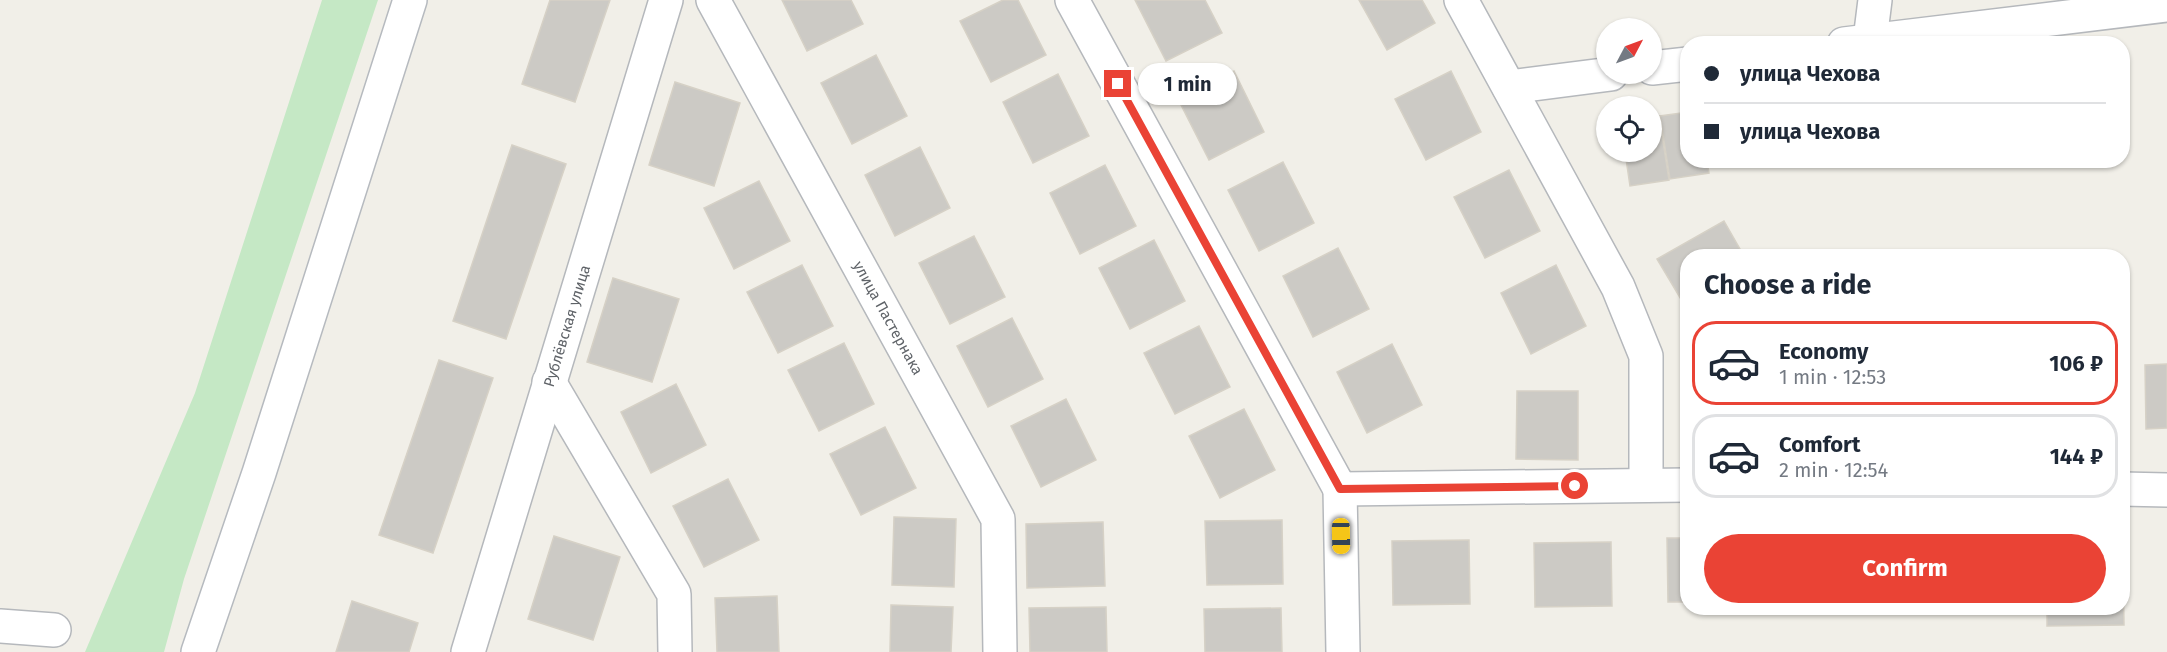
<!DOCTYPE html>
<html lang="en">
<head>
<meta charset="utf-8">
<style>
  :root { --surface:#fff; --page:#f6f6f7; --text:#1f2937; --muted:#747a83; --line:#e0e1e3; --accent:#ea4335 }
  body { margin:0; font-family:"Fira Sans",sans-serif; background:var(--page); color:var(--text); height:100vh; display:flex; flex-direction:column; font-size:22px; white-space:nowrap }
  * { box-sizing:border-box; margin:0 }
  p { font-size:20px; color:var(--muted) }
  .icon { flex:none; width:33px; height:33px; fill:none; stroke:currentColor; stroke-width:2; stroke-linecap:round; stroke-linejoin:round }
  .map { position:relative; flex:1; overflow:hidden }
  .side { position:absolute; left:1680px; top:249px; width:450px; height:366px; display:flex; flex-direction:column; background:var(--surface); border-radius:24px; box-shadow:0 2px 4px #0004 }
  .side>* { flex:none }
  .banner { position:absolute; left:1680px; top:36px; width:450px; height:132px; border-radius:24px; box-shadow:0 2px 4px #0004; display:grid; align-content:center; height:132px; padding:0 24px; background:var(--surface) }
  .needle { width:39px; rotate:49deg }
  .controls { position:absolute; left:1596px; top:18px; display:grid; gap:12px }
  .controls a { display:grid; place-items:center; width:66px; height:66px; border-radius:50%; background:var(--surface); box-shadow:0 2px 4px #0004; font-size:30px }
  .end { position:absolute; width:27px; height:27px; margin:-14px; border:8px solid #ea4335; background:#fff; box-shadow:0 0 0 3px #fff }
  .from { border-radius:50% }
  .bubble { position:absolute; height:42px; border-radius:21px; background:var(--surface); box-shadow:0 2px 4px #0004; font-size:20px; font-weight:700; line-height:42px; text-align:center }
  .car { position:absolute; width:18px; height:36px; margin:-18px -9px; border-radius:8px; box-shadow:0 0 4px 2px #0007; background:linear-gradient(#f5c518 24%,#345 0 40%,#f5c518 0 76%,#345 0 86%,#f5c518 0) }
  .banner b { display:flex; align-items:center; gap:21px; height:57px; font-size:22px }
  .banner b+b { border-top:2px solid var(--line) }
  .banner i { width:15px; height:15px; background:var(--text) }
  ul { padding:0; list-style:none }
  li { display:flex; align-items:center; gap:18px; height:84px; margin:0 12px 9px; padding:0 12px; border:3px solid var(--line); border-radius:24px }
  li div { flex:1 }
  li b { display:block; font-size:22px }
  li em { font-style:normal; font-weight:700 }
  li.selected { border-color:var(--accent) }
  li>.icon { width:54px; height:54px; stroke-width:1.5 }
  h2 { padding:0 24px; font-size:27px; line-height:72px }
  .cta { display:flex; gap:12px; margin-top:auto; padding:12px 24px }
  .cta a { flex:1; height:69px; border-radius:36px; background:var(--accent); color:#fff; font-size:24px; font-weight:700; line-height:69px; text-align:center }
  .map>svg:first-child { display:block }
  .green { fill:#c5e8c5 }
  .building { fill:#cccac5; stroke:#d6d1c6; stroke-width:1.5 }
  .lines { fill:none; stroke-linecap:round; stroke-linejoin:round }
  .street-casing { stroke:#b5b8bc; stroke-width:36 }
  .secondary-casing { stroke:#b6babf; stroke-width:36 }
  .street { stroke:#fff; stroke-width:33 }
  .secondary { stroke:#fff; stroke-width:33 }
  .route { stroke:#ea4335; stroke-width:8 }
  .labels { text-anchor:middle; stroke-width:4.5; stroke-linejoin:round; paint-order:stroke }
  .street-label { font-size:15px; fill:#5f6368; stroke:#fff }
</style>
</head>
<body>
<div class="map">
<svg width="2167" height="652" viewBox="0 0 2167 652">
  <rect width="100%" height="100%" fill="#f1efe8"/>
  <!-- green -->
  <polygon class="green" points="322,0 378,0 184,579 164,652 85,652 195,393"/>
  <!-- building -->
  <g class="building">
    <polygon points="550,0 610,0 575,102 522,84"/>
    <polygon points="782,0 851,0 863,24 807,51"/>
    <polygon points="1003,0 1018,0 1046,55 991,82 960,21"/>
    <polygon points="1135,0 1205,0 1222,33 1166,61"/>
    <polygon points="1359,0 1422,0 1435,23 1387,50"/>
    <polygon points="876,55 907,116 852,144 821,83"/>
    <polygon points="1234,71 1264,132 1209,160 1178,99"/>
    <polygon points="1451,71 1481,132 1426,160 1395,99"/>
    <polygon points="1058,74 1089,136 1033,163 1003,102"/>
    <polygon points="675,82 740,103 714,186 649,165"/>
    <polygon points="1688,112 1688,160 1707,160 1709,173 1670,179 1660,116"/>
    <polygon points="1659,116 1669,180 1630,186 1625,152 1652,152 1652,118"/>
    <polygon points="512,145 566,164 506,339 453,321"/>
    <polygon points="920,147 950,208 895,236 865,175"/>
    <polygon points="1812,160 1889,160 1812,165"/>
    <polygon points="1283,162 1314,223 1259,251 1228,190"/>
    <polygon points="1105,165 1136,226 1080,254 1050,193"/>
    <polygon points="1509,170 1540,231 1485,258 1454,197"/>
    <polygon points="759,181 790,241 734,269 704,208"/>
    <polygon points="1724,221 1744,256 1688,256 1688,311 1657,259"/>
    <polygon points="974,236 1005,297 950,324 919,263"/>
    <polygon points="1154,240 1185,301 1130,329 1099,268"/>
    <polygon points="1338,248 1369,309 1313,337 1283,276"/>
    <polygon points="802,265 833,326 778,353 747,292"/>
    <polygon points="1556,265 1586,326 1531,354 1501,293"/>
    <polygon points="613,278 679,299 652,382 587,362"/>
    <polygon points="1012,318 1043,379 988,407 957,346"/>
    <polygon points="1199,326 1230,387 1175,414 1144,353"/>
    <polygon points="844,343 874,404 819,431 788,370"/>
    <polygon points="1392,344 1422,405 1367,433 1337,372"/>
    <polygon points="439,360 493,378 433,553 379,535"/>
    <polygon points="2167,364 2167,428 2146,429 2145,365"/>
    <polygon points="676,384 706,445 651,473 621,412"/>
    <polygon points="1517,391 1578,391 1578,460 1516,459"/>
    <polygon points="1066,399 1096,460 1041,487 1011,426"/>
    <polygon points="1244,409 1275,470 1220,498 1189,436"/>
    <polygon points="885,427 916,488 861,515 830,454"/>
    <polygon points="728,479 759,540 704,567 673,506"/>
    <polygon points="894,517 956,519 954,587 892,585"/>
    <polygon points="1282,520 1283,584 1207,585 1205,521"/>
    <polygon points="1103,522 1105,586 1027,588 1026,524"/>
    <polygon points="554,536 620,557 593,640 528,619"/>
    <polygon points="1667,538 1688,538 1688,602 1668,602"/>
    <polygon points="1469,540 1470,604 1393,605 1392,541"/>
    <polygon points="1611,542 1612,606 1535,607 1534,543"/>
    <polygon points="2123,561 2124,625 2047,626 2047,608 2122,608"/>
    <polygon points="777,596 779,652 717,652 715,598"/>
    <polygon points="352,601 418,623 409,652 336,652"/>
    <polygon points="891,605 953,607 951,652 890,652"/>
    <polygon points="1106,607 1107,652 1030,652 1029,608"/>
    <polygon points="1281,608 1282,652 1205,652 1204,609"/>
    <polygon points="1785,608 1863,608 1785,609"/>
  </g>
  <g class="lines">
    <defs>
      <g id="street">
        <polyline points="713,0 998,519 1000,652"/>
        <polyline points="1072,0 1340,489 1688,485"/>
        <polyline points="1461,0 1618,287 1646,356 1646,485"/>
        <polyline points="1870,40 1875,0"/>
        <polyline points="1844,44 2167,5"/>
        <polyline points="1652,68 1688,64"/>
        <polyline points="1509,87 1611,74"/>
        <polyline points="549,382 674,594 675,652"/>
        <polyline points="1340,489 1343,652"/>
        <polyline points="2122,489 2167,490"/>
        <polyline points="0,626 54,630"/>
        <polyline points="468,652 666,0"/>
      </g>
      <polyline id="secondary" points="198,652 259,473 410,0"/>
    </defs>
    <!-- street casing -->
    <use href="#street" class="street-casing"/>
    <!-- secondary casing -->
    <use href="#secondary" class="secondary-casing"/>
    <!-- street -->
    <use href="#street" class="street"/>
    <!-- secondary -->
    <use href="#secondary" class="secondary"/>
  </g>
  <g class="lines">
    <!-- route -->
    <polyline class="route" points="1118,84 1340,489 1575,486"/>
  </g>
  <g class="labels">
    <!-- street labels -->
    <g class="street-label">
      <text transform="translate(888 318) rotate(61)" y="5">улица Пастернака</text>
      <text transform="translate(567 326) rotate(-73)" y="5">Рублёвская улица</text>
    </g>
  </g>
</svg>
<div class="controls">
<a><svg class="needle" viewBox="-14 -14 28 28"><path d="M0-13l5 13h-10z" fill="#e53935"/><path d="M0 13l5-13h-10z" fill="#747a83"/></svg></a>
<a><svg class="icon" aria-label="locate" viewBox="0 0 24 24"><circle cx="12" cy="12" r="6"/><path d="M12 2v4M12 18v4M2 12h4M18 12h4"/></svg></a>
</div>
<i class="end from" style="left:1575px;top:486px"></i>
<i class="end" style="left:1118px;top:84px"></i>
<div class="bubble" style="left:1138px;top:63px;width:99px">1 min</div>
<i class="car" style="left:1341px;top:536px;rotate:179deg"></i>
<div class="banner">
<b><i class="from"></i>улица Чехова</b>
<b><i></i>улица Чехова</b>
</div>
<section class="side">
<h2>Choose a ride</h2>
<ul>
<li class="selected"><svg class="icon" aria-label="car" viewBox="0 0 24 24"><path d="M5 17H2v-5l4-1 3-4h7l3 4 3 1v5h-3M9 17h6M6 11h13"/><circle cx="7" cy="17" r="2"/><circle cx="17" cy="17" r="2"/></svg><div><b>Economy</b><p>1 min · 12:53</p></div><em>106 ₽</em></li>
<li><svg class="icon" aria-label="car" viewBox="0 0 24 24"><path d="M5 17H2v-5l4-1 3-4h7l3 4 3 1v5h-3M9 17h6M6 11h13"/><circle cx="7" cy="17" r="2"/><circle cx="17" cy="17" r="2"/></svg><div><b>Comfort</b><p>2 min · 12:54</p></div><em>144 ₽</em></li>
</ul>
<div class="cta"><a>Confirm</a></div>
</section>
</div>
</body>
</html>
